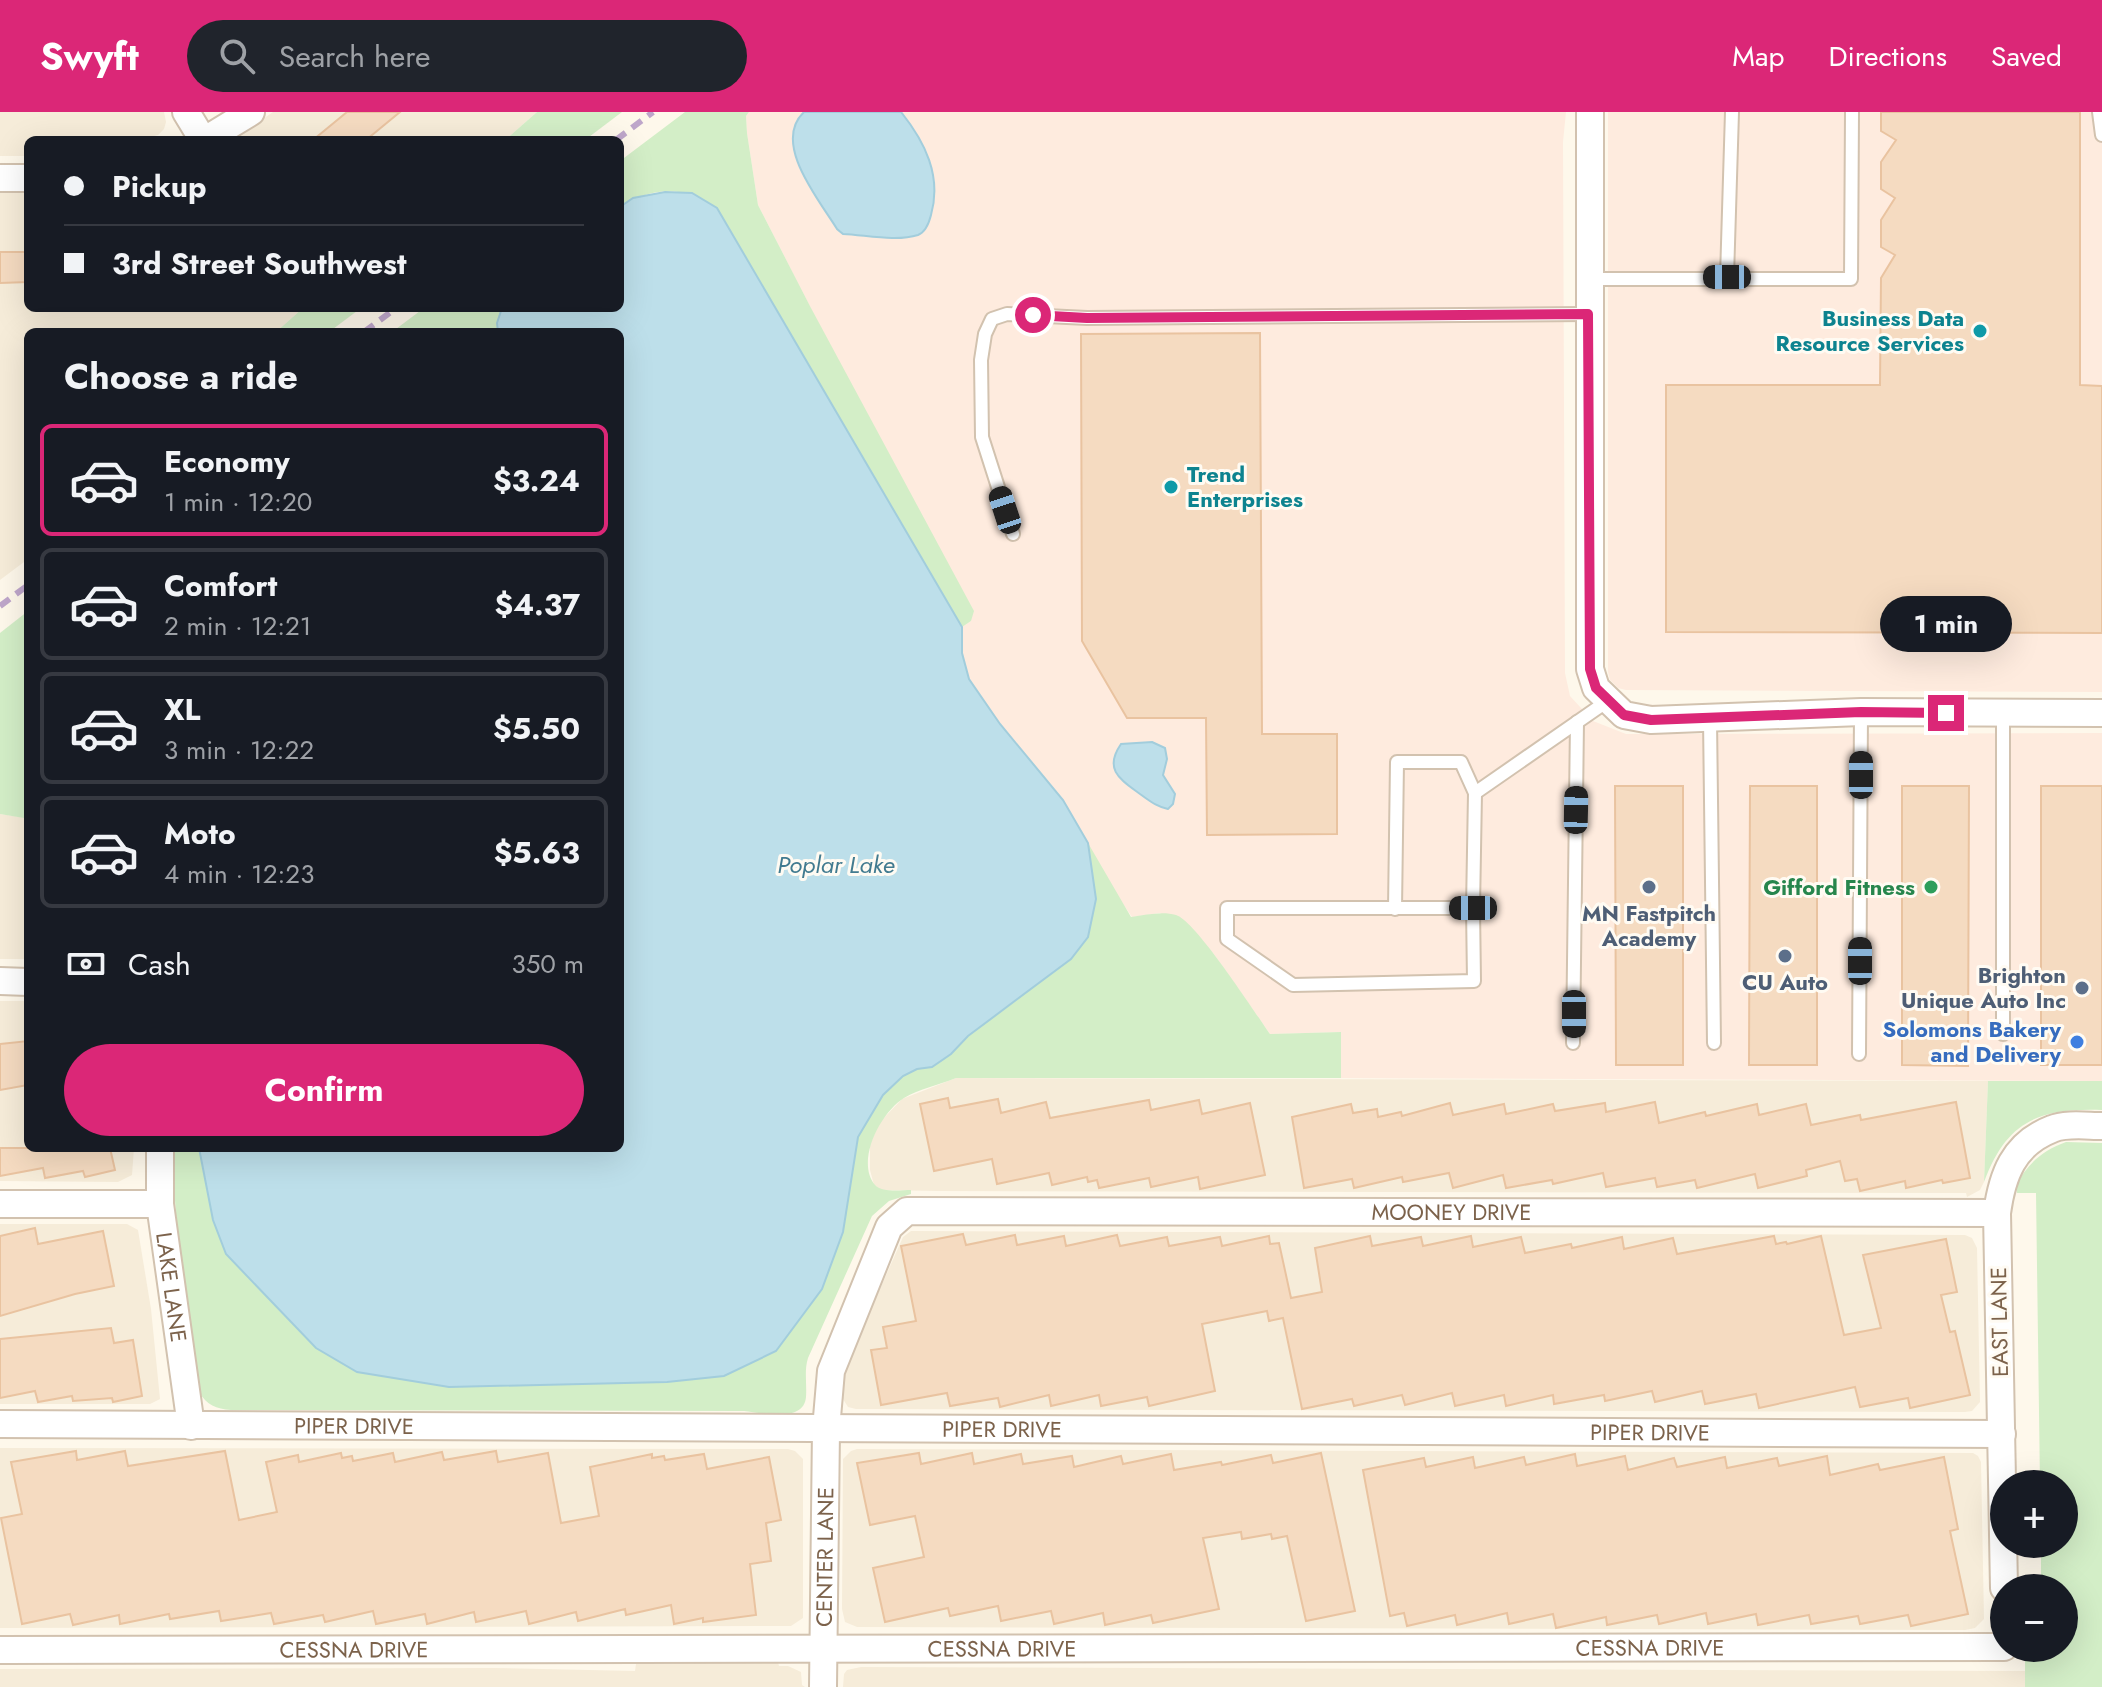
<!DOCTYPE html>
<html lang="en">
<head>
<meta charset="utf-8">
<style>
  :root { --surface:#171b24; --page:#20242c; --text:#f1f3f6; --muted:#9ea1a6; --line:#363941; --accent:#db2777 }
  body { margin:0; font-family:Jost,sans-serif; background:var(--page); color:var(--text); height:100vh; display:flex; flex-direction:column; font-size:30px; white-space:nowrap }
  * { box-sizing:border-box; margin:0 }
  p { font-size:26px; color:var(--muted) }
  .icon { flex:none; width:44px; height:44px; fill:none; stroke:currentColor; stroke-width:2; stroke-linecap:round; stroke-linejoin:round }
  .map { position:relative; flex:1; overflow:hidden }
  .panel { position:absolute; left:24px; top:216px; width:600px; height:824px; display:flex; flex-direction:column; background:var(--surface); border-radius:12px; box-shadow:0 8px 32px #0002 }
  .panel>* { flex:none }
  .hud { position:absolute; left:24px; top:24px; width:600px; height:176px; border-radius:12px; box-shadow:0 8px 32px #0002; display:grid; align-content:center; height:176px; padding:0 40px; background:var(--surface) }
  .fabs { position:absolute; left:1990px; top:1358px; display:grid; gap:16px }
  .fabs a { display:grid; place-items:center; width:88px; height:88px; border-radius:50%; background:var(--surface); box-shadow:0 8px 32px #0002; font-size:40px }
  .end { position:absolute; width:36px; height:36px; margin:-18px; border:10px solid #db2777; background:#fff; box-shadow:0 0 0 4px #fff }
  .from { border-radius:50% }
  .bubble { position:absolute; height:56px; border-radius:28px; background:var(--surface); box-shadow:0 8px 32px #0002; font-size:26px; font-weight:700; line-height:56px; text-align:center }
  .car { position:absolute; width:24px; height:48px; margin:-24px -12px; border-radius:10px; box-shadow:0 0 6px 2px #0007; background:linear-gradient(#222 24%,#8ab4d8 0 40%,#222 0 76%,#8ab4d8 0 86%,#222 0) }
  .hud b { display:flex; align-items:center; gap:28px; height:76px; font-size:30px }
  .hud b+b { border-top:2px solid var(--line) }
  .hud i { width:20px; height:20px; background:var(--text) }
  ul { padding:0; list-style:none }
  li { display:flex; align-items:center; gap:24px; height:112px; margin:0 16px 12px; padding:0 24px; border:4px solid var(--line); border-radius:12px }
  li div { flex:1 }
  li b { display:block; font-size:30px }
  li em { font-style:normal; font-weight:700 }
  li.current { border-color:var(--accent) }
  li>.icon { width:72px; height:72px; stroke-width:1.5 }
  h2 { padding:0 40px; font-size:36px; line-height:96px }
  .pay { display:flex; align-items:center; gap:20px; height:88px; padding:0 40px; font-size:30px }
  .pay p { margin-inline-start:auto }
  .cta { display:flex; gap:16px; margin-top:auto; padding:16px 40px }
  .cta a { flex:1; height:92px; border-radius:48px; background:var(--accent); color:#fff; font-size:32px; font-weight:700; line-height:92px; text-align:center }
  header { display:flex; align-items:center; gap:48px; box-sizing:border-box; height:112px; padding:0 40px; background:var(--accent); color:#fff }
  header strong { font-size:38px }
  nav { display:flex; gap:44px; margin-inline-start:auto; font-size:28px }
  .search { width:560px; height:72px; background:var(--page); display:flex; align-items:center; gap:20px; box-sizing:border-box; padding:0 28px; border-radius:44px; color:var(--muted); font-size:30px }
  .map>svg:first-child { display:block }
  .residential { fill:#f6ecd9 }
  .commercial { fill:#feebde }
  .green { fill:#d3eec7 }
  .water { fill:#bddfea; stroke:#a2cddc; stroke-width:2 }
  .building { fill:#f5dbc1; stroke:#e9c3a0; stroke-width:2 }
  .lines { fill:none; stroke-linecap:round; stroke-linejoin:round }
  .lane-casing { stroke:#d2c2af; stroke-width:16 }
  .street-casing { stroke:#d2c2af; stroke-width:30 }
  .lane { stroke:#fff; stroke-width:12 }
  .street { stroke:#fff; stroke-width:26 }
  .rail { stroke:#bea6ca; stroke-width:6; stroke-dasharray:12 8; stroke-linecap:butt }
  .route { stroke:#db2777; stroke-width:10 }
  .culture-dot { fill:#0f9aa8; stroke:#fffbf3; stroke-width:3 }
  .service-dot { fill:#5c6f8a; stroke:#fffbf3; stroke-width:3 }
  .leisure-dot { fill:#2e9e5b; stroke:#fffbf3; stroke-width:3 }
  .shop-dot { fill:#3f7fe0; stroke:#fffbf3; stroke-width:3 }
  .labels { text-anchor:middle; stroke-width:6; stroke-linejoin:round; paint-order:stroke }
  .culture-label { font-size:22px; font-weight:bold; fill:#0d838f; stroke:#fffbf3; text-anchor:end }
  .leisure-label { font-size:22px; font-weight:bold; fill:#27864d; stroke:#fffbf3; text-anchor:end }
  .service-label { font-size:22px; font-weight:bold; fill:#4e5e75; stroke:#fffbf3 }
  .shop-label { font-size:22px; font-weight:bold; fill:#366cbe; stroke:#fffbf3; text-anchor:end }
  .street-label { font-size:22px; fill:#7c624b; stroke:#fffbf3 }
  .water-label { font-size:24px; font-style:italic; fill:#427b90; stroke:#fffbf3 }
</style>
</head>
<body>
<header>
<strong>Swyft</strong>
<div class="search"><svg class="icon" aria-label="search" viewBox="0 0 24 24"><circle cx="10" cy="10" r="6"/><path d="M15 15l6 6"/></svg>Search here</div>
<nav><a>Map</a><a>Directions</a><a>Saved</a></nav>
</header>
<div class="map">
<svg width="2102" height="1575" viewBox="0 0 2102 1575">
  <rect width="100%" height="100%" fill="#fef8eb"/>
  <!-- residential -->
  <g class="residential">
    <polygon points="0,0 164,0 166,10 164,17 158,23 139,28 28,28 28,44 0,44"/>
    <polygon points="273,0 537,0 505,28 233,28"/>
    <polygon points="0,79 28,79 28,196 303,196 276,220 28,220 28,447 0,468"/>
    <polygon points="0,702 28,706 28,847 0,847"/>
    <polygon points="0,889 28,889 28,1036 134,1036 132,1063 118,1070 0,1069"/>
    <polygon points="956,966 1988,969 1984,1070 1980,1078 1967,1085 1966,1081 938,1079 882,1078 874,1073 870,1058 870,1033 879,1011 902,987"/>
    <polygon points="0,1112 127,1112 138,1118 151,1197 160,1287 150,1292 0,1292"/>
    <polygon points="911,1119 1965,1123 1972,1126 1977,1136 1980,1290 1972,1299 1965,1300 856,1297 848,1295 843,1287 844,1258 903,1125"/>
    <polygon points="0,1336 788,1337 795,1339 803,1347 803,1506 791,1514 0,1516"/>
    <polygon points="857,1337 1973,1341 1978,1344 1981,1350 1984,1507 1975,1516 1965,1518 857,1515 845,1510 842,1497 843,1347 851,1339"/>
    <polygon points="778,1550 779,1554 788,1554 801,1560 802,1573 805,1575 0,1575 0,1557 493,1556 635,1559 636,1552"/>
    <polygon points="861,1555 2025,1559 2025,1575 843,1575 844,1562 847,1558"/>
  </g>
  <!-- commercial -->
  <g class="commercial">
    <polygon points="749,0 1566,0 1563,30 1565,561 1570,584 1593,609 1626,622 2102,621 2102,969 1341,966 1341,920 1270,922 1213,841 1160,801 1132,805 969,567 962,541 962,515 971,509 758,93 747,21 746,4"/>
    <polygon points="1608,0 2102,0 2102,580 1626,578 1618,576 1610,568 1608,560"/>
  </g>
  <!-- green -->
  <g class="green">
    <polygon points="537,0 622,0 585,28 505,28"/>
    <path d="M685,0h64l-3,4 1,17 11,72 53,103 163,303 -3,10 -9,6 -245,-419c-32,-22 -64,-22 -97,-1v-46z"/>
    <polygon points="303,196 361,196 329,220 276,220"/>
    <polygon points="424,196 502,196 497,211 498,220 392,220"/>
    <polygon points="28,499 28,694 24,706 0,702 0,521"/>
    <path d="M1088,731l43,74c15,-2 31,-6 45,-2 20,6 79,98 94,119l71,-2v46h-385c-17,7 -37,11 -52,20 -23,14 -49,63 -29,87 7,8 27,5 36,5v4l-22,7 -17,15 -64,142c-4,13 -1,25 -2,39 -2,26 -44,16 -62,14l-513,-1c-15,-1 -24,-5 -32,-18l-20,-139 -8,-105h28l27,106 90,94 244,36 107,-2 57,-6 52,-25 46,-62 21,-57 15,-95 25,-42 20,-19 13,-7 16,-2 19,-13 145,-155z"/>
    <path d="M1988,969h114v29c-62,-2 -95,10 -118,72z"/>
    <path d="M2066,1030l36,1v544h-77v-34l5,-5h34v-60h-23v-44h23v-60h-24l-4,-291h-19l-1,-7c11,-22 27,-36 50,-44z"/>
  </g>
  <!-- water -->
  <g class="water">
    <path d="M804,0h97c24,30 41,64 30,103 -2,8 -5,17 -13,20 -22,7 -52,0 -75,-1l-6,-5c-17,-28 -66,-86 -33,-117z"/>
    <polygon points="665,80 692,81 717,96 962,515 962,541 969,567 1000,612 1063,688 1088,731 1096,787 1088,825 1071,847 968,924 951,942 932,955 917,957 903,964 883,983 858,1025 843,1120 822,1177 776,1239 724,1264 667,1270 449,1275 357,1260 316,1236 226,1142 213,1108 199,1036 620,1036 620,220 498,220 497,211 502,196 620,196 620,95 633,86"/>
    <path d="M1152,630l13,6 2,11 -4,16 12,19 -2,10 -5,5c-11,-2 -18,-8 -28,-15 -19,-14 -37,-24 -19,-50z"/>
  </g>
  <!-- building -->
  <g class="building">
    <polygon points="347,0 400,0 366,28 313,28"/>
    <polygon points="1881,0 2080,0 2080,273 2102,274 2102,521 1666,520 1666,273 1880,273 1881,166 1895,143 1881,135 1881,108 1895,86 1881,77 1881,50 1896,28 1881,19"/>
    <polygon points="0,140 28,140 28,170 0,171"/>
    <polygon points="1260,221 1262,622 1337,622 1337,722 1207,723 1206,606 1127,606 1082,529 1081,222"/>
    <polygon points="1615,674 1683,674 1683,953 1616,953"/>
    <polygon points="1750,674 1817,674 1817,953 1749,953"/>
    <polygon points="1902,674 1969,674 1968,954 1902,953"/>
    <rect x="2041" y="674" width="61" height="279"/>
    <polygon points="28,929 28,973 0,978 0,932"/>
    <polygon points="948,986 950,996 998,987 1001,1001 1046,990 1050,1006 1149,988 1151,998 1199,988 1202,1002 1250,991 1265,1063 1200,1077 1198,1065 1151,1075 1149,1066 1099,1076 1097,1068 1088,1070 1087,1065 1052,1073 1049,1061 997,1072 992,1047 934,1059 920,992"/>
    <polygon points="1655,990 1659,1011 1705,1000 1706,1004 1757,992 1759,1003 1806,992 1811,1013 1860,1003 1861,1008 1956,990 1970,1066 1943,1071 1942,1068 1906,1076 1905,1069 1860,1079 1857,1067 1845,1069 1840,1049 1806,1058 1807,1064 1758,1076 1755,1062 1697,1076 1695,1068 1657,1075 1655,1066 1606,1075 1603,1061 1553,1072 1552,1068 1506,1076 1503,1063 1453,1076 1449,1061 1403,1070 1402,1065 1354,1076 1352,1067 1304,1076 1292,1005 1351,992 1353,1001 1377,997 1378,1005 1401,1000 1402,1004 1450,991 1453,1003 1504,992 1506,1002 1553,992 1555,999 1605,991 1606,1000"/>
    <polygon points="0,1036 110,1036 115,1058 85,1065 83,1059 45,1066 43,1056 0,1064"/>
    <polygon points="35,1116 38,1132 103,1119 114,1174 75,1182 0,1204 0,1124"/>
    <polygon points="963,1122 966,1133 1015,1123 1017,1133 1064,1124 1066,1134 1117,1123 1120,1134 1167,1125 1169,1134 1220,1125 1222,1134 1269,1124 1270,1132 1279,1131 1291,1186 1322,1180 1315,1136 1370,1124 1372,1134 1421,1125 1423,1134 1471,1124 1473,1135 1521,1125 1525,1141 1571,1132 1572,1136 1622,1125 1624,1137 1673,1126 1677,1142 1774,1124 1776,1132 1786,1130 1787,1132 1821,1124 1844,1223 1881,1216 1863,1143 1946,1127 1957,1180 1941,1183 1950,1220 1955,1219 1970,1283 1910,1296 1908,1286 1860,1295 1855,1275 1759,1296 1756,1282 1705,1292 1702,1279 1655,1290 1652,1279 1605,1289 1604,1283 1554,1292 1553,1283 1506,1294 1504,1283 1455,1294 1452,1281 1405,1293 1402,1283 1354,1294 1352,1287 1302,1297 1283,1206 1269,1209 1267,1199 1202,1212 1215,1279 1149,1294 1147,1285 1101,1294 1099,1283 1051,1294 1049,1283 1000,1295 998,1286 950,1294 947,1281 881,1293 871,1238 887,1236 883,1215 916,1209 901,1134"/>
    <polygon points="111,1216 114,1231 133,1228 142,1284 113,1290 112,1286 73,1289 72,1284 38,1290 35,1279 0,1286 0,1227"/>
    <polygon points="76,1339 77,1348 125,1339 128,1354 225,1339 239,1408 277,1400 266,1350 298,1343 299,1350 341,1341 342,1346 352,1344 353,1349 393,1341 395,1350 442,1340 444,1348 496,1339 498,1350 548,1341 561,1411 599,1404 590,1355 652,1342 652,1346 664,1344 665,1348 704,1342 707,1357 769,1345 781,1408 766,1411 771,1449 750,1452 756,1503 703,1510 703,1506 674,1512 671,1493 626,1503 625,1497 578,1509 576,1500 529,1512 526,1499 476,1510 474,1500 427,1512 425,1502 376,1512 373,1499 325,1510 323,1503 274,1512 271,1501 221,1509 219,1499 170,1507 169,1502 120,1512 119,1503 73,1513 70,1502 22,1512 1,1406 22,1402 11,1350"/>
    <polygon points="919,1341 921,1352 972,1341 974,1352 1021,1342 1023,1352 1072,1344 1074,1355 1121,1344 1123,1352 1171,1342 1174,1358 1221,1350 1222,1353 1271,1343 1273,1351 1321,1341 1355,1499 1306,1509 1287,1424 1272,1427 1271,1422 1242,1427 1241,1420 1203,1426 1219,1497 1153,1511 1151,1503 1105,1513 1103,1501 1054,1512 1051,1499 1001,1509 998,1494 950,1504 948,1496 885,1510 873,1456 924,1445 915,1404 870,1413 857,1351"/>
    <polygon points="1575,1342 1577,1354 1625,1344 1628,1358 1674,1346 1677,1355 1725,1345 1727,1356 1777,1346 1779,1354 1827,1344 1830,1363 1878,1352 1880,1358 1944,1345 1958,1417 1950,1419 1968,1502 1911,1514 1908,1503 1860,1512 1858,1504 1811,1512 1809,1503 1758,1513 1756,1502 1708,1512 1706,1501 1659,1512 1657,1503 1607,1513 1606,1505 1556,1516 1553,1502 1509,1512 1507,1501 1457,1513 1455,1503 1407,1514 1404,1501 1390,1504 1363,1358 1424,1346 1426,1355 1473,1345 1475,1356 1524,1345 1526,1353"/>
  </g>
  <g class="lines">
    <defs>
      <g id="lane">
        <polyline points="2099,0 2102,23"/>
        <polyline points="1727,165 1732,0"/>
        <polyline points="1588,167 1851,167 1852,0"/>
        <polyline points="1013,422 982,325 981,248 985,222 992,207 1007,202 1087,206 1588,202"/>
        <polyline points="2003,601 2003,922"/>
        <polyline points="1710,607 1714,931"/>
        <polyline points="1475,681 1609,588"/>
        <polygon points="1227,796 1473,796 1474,869 1293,873 1227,827"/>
        <polyline points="1395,797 1397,650 1461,650 1475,681 1473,796"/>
        <polyline points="1573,931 1577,610"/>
        <polyline points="1859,942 1861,600"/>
      </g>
      <g id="street">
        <polyline points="186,0 203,28"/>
        <polyline points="1590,0 1590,557 1596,576 1624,603 1651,608 1861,600 2102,601"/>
        <polyline points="205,28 251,0"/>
        <polyline points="0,66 28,66"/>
        <polyline points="0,869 28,870"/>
        <path id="s1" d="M160,1036v56l31,222"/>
        <polyline points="0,1092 160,1092"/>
        <path id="s2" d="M0,1312l2002,10"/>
        <path d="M2004,1476l-7,-375c5,-37 16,-69 55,-84 14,-6 35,-3 50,-3"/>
        <path id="s3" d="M0,1538l2004,-3"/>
        <path id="s4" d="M823,1575l3,-258 5,-58 58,-144 18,-16 1090,2"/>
      </g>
    </defs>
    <!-- lane casing -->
    <use href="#lane" class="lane-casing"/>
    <!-- street casing -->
    <use href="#street" class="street-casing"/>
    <!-- lane -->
    <use href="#lane" class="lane"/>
    <!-- street -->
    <use href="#street" class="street"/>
    <!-- rail -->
    <g class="rail">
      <polyline points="616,28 653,0"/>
      <polyline points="364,220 396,196"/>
      <polyline points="0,494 28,473"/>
    </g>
  </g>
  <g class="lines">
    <!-- route -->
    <polyline class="route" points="1033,203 1087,206 1588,202 1590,557 1596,576 1624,603 1651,608 1861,600 1946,601"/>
  </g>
  <!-- markers -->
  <g class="culture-dot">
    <circle cx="1980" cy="219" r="8"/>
    <circle cx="1171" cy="375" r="8"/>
  </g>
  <g class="service-dot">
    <circle cx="1649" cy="775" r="8"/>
    <circle cx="1785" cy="844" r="8"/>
    <circle cx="2082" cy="876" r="8"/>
  </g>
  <circle class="leisure-dot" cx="1931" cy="775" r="8"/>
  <circle class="shop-dot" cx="2077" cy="930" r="8"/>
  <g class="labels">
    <!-- culture labels -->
    <g class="culture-label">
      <text x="1964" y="214">Business Data<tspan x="1964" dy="25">Resource Services</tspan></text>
      <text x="1187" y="370" text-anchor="start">Trend<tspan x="1187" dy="25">Enterprises</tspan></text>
    </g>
    <!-- leisure labels -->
    <g class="leisure-label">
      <text x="1915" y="783">Gifford Fitness</text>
    </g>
    <!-- service labels -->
    <g class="service-label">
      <text x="1649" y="809">MN Fastpitch<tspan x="1649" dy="25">Academy</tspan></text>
      <text x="2066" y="871" text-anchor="end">Brighton<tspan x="2066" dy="25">Unique Auto Inc</tspan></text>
      <text x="1785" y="878">CU Auto</text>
    </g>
    <!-- shop labels -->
    <g class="shop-label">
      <text x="2061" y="925">Solomons Bakery<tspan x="2061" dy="25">and Delivery</tspan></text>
    </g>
    <!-- street labels -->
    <g class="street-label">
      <text dy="8" stroke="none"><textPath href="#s4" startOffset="1040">MOONEY DRIVE</textPath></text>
      <text dy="8" stroke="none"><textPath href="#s1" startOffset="140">LAKE LANE</textPath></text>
      <text transform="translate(1999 1210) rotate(-91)" y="8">EAST LANE</text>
      <text dy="8" stroke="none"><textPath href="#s2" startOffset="354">PIPER DRIVE</textPath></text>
      <text dy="8" stroke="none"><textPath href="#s2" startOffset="1002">PIPER DRIVE</textPath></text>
      <text dy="8" stroke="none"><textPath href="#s2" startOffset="1650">PIPER DRIVE</textPath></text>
      <text dy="8" stroke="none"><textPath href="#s4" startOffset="130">CENTER LANE</textPath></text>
      <text dy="8" stroke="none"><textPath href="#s3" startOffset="1650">CESSNA DRIVE</textPath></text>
      <text dy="8" stroke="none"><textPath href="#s3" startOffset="354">CESSNA DRIVE</textPath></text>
      <text dy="8" stroke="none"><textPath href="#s3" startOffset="1002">CESSNA DRIVE</textPath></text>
    </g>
    <!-- water labels -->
    <g class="water-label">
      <text x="836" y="761">Poplar Lake</text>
    </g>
  </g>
</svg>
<div class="fabs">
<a>+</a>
<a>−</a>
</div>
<i class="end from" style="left:1033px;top:203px"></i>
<i class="end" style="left:1946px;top:601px"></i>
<div class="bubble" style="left:1880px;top:484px;width:132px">1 min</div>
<i class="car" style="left:1727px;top:165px;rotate:270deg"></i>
<i class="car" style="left:1005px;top:398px;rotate:342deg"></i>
<i class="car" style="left:1861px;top:663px;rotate:0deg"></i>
<i class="car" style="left:1576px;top:698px;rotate:1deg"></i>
<i class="car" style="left:1473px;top:796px;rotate:270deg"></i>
<i class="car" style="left:1860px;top:849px;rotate:0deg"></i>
<i class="car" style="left:1574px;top:902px;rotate:180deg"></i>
<div class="hud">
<b><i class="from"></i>Pickup</b>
<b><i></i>3rd Street Southwest</b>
</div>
<section class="panel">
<h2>Choose a ride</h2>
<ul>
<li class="current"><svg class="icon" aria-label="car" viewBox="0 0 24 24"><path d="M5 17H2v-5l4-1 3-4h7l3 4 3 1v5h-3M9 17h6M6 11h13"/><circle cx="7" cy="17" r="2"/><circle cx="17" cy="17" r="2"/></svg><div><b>Economy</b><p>1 min · 12:20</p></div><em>$3.24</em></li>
<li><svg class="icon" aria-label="car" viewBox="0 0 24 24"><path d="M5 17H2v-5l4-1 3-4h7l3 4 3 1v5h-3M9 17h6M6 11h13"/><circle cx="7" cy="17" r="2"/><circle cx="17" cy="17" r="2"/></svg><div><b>Comfort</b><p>2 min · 12:21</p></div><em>$4.37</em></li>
<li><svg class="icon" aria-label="car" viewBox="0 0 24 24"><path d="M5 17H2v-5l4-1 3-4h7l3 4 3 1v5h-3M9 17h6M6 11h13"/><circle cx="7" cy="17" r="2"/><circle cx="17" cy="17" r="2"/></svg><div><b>XL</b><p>3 min · 12:22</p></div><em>$5.50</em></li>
<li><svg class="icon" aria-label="car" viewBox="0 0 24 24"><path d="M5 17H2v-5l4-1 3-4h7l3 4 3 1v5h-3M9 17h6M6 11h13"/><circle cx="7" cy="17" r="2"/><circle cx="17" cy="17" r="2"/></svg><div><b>Moto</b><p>4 min · 12:23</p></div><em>$5.63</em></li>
</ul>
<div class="pay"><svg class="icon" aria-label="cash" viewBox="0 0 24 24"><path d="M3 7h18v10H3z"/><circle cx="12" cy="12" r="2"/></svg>Cash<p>350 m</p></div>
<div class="cta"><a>Confirm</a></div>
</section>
</div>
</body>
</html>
